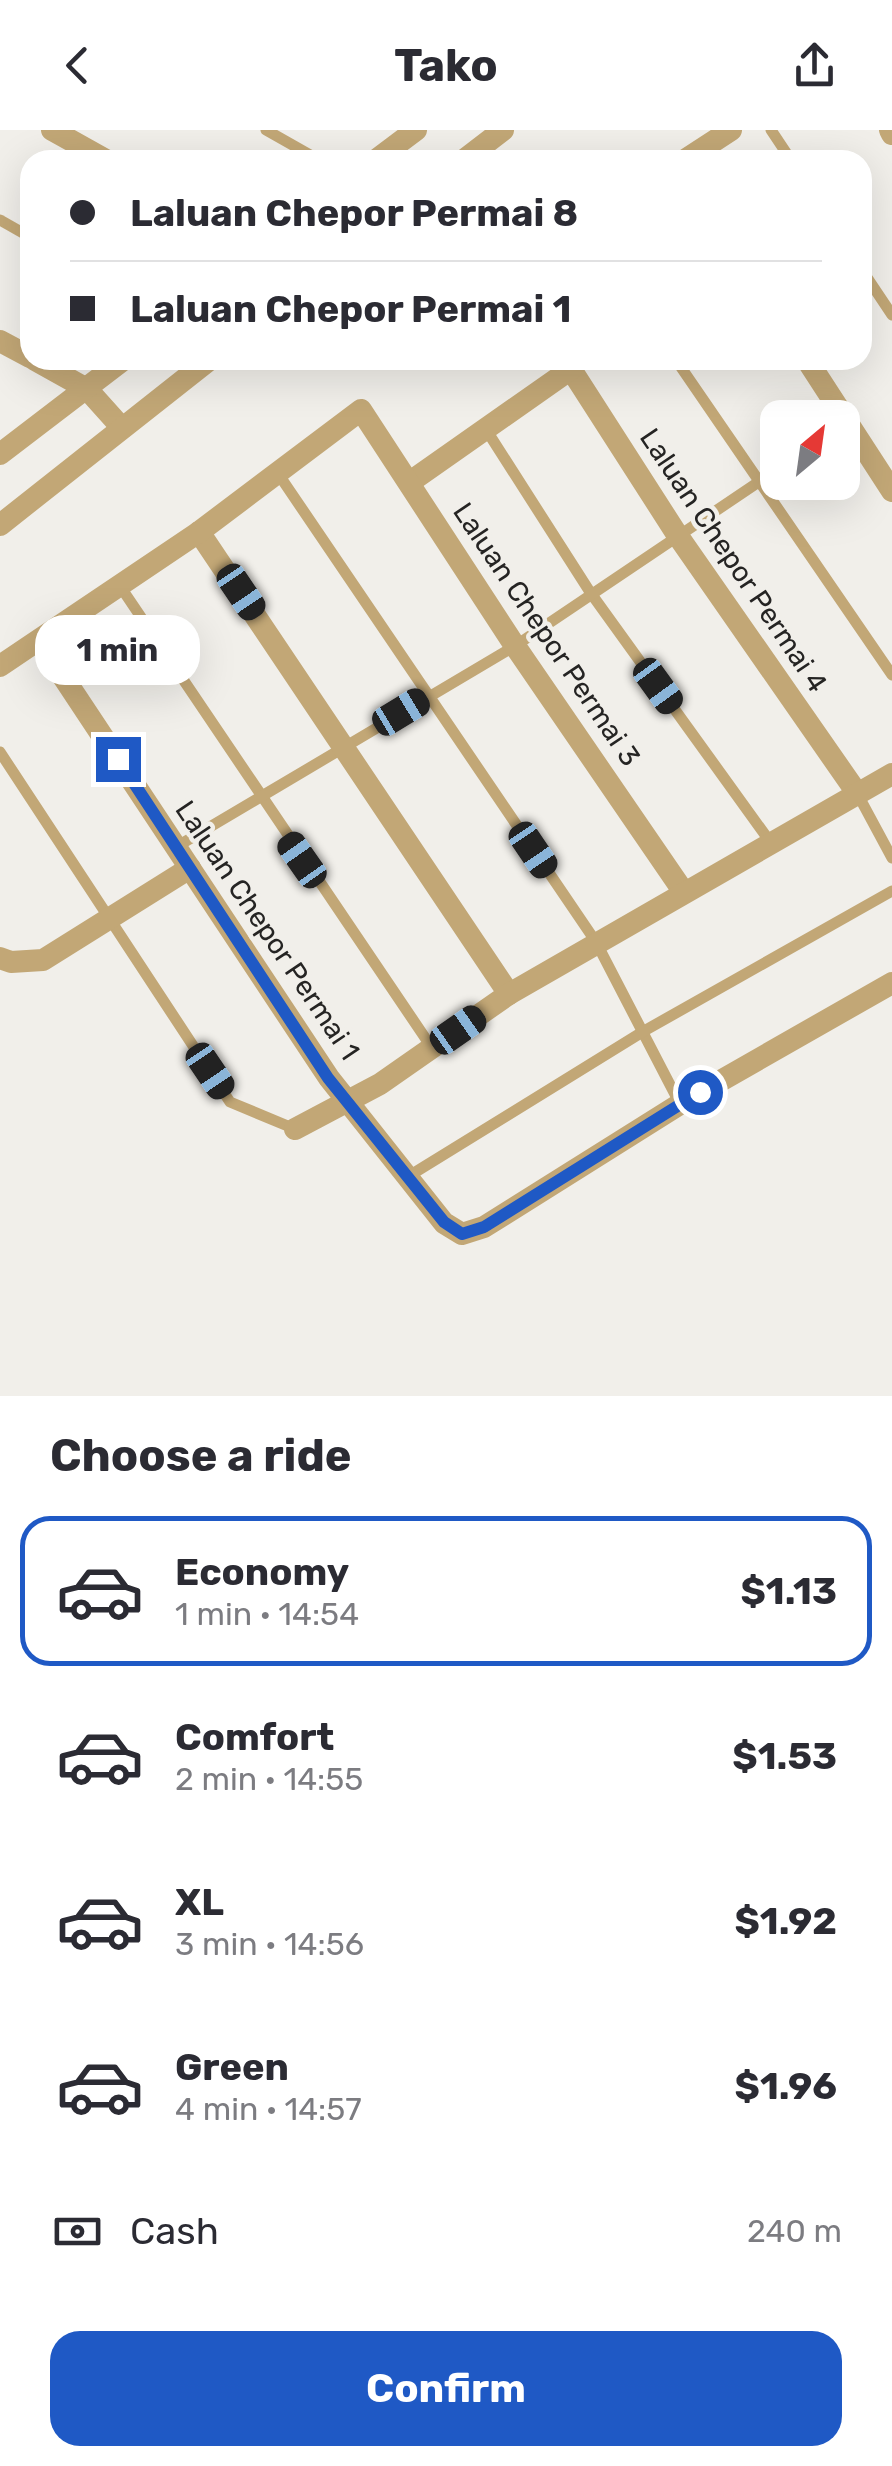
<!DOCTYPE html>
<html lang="en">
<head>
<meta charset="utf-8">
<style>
  :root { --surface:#fff; --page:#f7f7f7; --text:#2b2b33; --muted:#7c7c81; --line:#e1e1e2; --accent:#1f59c5 }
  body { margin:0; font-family:Rubik,sans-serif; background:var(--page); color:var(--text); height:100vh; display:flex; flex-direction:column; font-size:38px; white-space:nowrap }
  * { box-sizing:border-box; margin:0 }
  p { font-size:32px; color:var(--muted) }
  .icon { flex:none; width:55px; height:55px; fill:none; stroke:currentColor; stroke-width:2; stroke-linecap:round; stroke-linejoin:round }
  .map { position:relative; height:1266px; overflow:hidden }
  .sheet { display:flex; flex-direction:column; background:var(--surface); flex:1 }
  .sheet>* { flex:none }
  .banner { position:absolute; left:20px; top:20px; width:852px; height:220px; border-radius:30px; box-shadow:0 10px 40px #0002; display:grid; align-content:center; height:220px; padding:0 50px; background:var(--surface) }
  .needle { width:65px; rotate:29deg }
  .controls { position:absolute; left:760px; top:270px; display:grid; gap:20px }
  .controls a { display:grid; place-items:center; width:100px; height:100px; border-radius:20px; background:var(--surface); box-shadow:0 10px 40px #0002; font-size:50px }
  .end { position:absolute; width:45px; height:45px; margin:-22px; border:12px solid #1f59c5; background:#fff; box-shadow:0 0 0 5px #fff }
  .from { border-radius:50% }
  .bubble { position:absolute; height:70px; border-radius:30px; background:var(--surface); box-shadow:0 10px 40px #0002; font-size:32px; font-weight:700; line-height:70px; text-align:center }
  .car { position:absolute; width:30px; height:60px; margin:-30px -15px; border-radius:12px; box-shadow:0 0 8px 2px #0007; background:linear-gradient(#222 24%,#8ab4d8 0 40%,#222 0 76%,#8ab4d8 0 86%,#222 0) }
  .banner b { display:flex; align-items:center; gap:35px; height:95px; font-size:38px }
  .banner b+b { border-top:2px solid var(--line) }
  .banner i { width:25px; height:25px; background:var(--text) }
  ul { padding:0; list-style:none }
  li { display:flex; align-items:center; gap:30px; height:150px; margin:0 20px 15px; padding:0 30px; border:5px solid transparent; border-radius:30px }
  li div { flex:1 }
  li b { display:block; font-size:38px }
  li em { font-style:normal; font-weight:700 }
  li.on { border-color:var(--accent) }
  li>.icon { width:90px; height:90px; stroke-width:1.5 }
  h2 { padding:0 50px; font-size:45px; line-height:120px }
  .pay { display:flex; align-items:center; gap:25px; height:110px; padding:0 50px; font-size:38px }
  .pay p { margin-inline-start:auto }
  .button { display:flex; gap:20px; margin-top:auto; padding:20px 50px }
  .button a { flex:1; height:115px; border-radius:30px; background:var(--accent); color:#fff; font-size:40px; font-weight:700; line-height:115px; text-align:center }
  header { display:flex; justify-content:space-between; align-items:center; height:130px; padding:0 50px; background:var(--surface); font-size:45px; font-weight:700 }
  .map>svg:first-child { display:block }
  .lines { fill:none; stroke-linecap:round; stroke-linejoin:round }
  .lane { stroke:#c2a776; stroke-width:11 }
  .street { stroke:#c2a776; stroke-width:22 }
  .route { stroke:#1f59c5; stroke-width:12 }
  .labels { text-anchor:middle; stroke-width:9; stroke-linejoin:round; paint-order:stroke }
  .street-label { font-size:28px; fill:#252423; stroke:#f1efea }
</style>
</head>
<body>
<header><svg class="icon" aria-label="back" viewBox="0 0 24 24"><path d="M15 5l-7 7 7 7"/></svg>Tako<svg class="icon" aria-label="share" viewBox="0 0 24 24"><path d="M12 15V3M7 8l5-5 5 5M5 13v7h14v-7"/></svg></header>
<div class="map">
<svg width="892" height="1266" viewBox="0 0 892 1266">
  <rect width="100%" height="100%" fill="#f1efea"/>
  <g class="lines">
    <!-- lane -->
    <g class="lane">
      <polyline points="266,0 319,30"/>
      <polyline points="771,0 791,30"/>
      <polyline points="0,90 30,107"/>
      <polyline points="862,140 892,185"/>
      <polyline points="676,230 892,545"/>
      <polyline points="487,301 590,462 771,713"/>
      <polyline points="277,342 596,812 680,974"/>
      <polyline points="120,456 432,918"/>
      <polyline points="0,622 230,972 295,999"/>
      <polyline points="857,663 892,728"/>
      <polyline points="176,717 515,516 778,339"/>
      <polyline points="409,1046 644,901 892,761"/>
    </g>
    <!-- street -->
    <g class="street">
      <polyline points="52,0 106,30"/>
      <polyline points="890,0 892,4"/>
      <polyline points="376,30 416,0"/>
      <polyline points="464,30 503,0"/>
      <polyline points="685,30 731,0"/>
      <polyline points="0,211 30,227"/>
      <polyline points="35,230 87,259 122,298"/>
      <polyline points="565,230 678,406 857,663"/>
      <polyline points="807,230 892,361"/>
      <polyline points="0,324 123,230"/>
      <polyline points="410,352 571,239"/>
      <polyline points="0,395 209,230"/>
      <polyline points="199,402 509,864"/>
      <polyline points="40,512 329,948 444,1093 462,1104 484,1097 680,974 892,853"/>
      <polyline points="0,536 199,402 361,280 515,516 683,761"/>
      <polyline points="0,828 11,832 43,830 190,738"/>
      <polyline points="295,999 380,954 509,864 892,644"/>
    </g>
  </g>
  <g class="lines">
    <!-- route -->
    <polyline class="route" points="118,629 328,948 444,1092 462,1104 484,1097 700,962"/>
  </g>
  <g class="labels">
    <!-- street labels -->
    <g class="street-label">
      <text transform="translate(734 430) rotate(56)" y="10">Laluan Chepor Permai 4</text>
      <text transform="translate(547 504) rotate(56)" y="10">Laluan Chepor Permai 3</text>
      <text transform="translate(268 800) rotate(56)" y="10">Laluan Chepor Permai 1</text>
    </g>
  </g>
</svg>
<div class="controls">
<a><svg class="needle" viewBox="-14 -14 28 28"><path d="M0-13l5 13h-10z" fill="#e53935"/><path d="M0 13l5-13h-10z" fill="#7c7c81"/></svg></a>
</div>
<i class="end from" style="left:700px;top:962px"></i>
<i class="end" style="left:118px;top:629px"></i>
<div class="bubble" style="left:35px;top:485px;width:165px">1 min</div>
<i class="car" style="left:241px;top:462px;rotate:146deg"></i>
<i class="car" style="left:658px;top:556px;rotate:144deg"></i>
<i class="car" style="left:401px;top:582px;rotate:59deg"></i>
<i class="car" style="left:533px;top:720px;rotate:146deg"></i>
<i class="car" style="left:302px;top:730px;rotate:325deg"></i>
<i class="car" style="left:458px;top:900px;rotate:55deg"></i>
<i class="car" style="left:210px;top:941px;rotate:146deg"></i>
<div class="banner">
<b><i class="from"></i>Laluan Chepor Permai 8</b>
<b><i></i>Laluan Chepor Permai 1</b>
</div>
</div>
<section class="sheet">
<h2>Choose a ride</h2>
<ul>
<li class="on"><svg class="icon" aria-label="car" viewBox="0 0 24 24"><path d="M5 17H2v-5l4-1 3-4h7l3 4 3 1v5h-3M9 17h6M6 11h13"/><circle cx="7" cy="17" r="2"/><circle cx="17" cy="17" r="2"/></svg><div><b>Economy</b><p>1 min · 14:54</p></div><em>$1.13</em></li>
<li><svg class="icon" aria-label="car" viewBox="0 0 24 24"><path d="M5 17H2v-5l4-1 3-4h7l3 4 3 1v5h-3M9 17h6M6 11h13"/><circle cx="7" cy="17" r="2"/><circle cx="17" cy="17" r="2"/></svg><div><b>Comfort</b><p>2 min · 14:55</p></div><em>$1.53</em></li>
<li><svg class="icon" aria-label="car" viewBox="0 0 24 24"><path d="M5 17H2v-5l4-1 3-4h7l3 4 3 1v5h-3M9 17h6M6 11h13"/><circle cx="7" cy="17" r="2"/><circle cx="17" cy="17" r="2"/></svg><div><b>XL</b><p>3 min · 14:56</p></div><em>$1.92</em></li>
<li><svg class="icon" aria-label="car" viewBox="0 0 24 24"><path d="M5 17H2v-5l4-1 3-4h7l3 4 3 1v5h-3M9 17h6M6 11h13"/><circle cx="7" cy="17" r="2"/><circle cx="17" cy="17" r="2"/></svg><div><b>Green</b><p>4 min · 14:57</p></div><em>$1.96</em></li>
</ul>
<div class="pay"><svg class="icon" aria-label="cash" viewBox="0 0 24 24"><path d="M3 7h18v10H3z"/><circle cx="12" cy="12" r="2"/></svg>Cash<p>240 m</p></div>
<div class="button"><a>Confirm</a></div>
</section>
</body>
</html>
